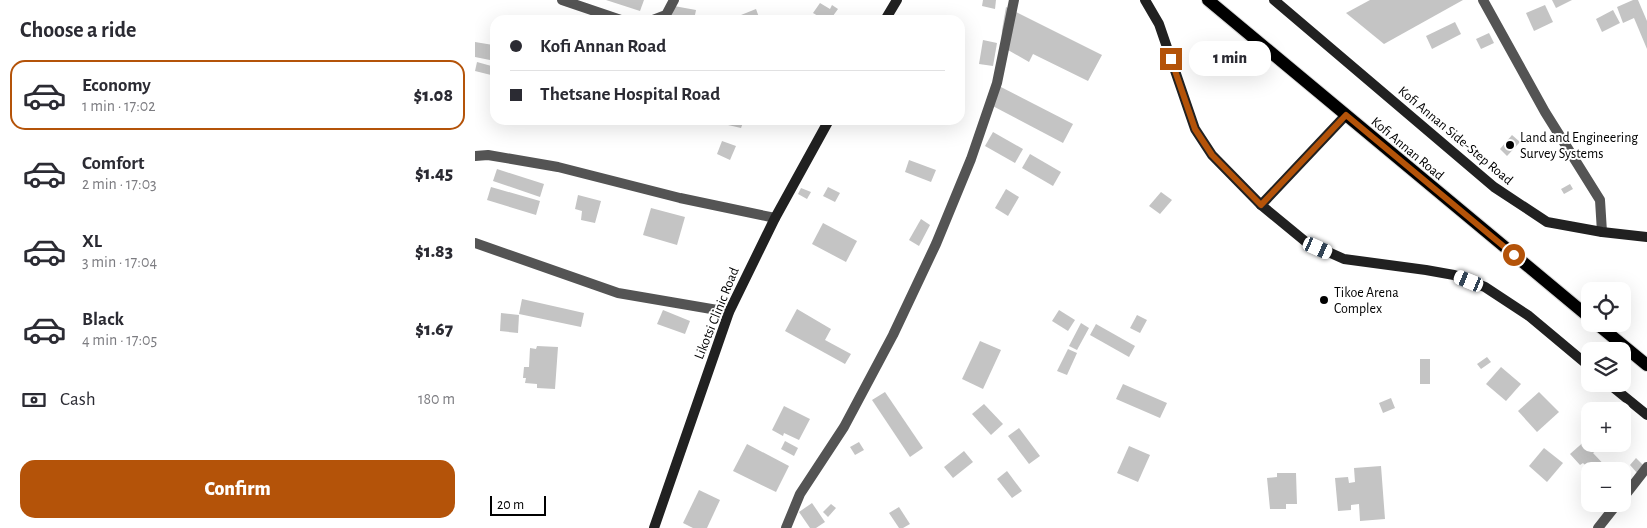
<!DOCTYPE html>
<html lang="en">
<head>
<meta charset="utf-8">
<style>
  :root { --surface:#fff; --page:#f2f2f3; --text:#2b2b33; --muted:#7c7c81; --line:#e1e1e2; --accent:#b45309 }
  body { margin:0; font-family:"Alegreya Sans",sans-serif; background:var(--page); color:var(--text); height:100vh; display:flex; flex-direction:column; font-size:19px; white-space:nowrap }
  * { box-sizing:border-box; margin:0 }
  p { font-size:16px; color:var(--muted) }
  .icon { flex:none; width:28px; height:28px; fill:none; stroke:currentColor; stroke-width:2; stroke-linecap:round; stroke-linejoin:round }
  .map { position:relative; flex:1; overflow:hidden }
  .drawer { display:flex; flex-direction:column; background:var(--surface); width:475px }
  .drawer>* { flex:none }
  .banner { position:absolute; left:15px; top:15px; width:475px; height:110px; border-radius:15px; box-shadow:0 5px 20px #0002; display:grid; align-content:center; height:110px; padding:0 20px; background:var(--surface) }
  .fabs { position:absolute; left:1106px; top:282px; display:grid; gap:10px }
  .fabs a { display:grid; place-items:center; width:50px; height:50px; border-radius:10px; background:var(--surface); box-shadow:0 5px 20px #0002; font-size:25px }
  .scale { position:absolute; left:15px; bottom:12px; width:56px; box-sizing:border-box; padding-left:5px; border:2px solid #000; border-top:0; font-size:14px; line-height:18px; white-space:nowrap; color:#000; -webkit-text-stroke:4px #fff; paint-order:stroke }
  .end { position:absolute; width:22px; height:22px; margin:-11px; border:6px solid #b45309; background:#fff; box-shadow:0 0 0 2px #fff }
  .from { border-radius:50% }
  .bubble { position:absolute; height:35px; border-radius:15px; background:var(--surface); box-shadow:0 5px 20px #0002; font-size:16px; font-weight:800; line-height:35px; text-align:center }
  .car { position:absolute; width:15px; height:30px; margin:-15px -8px; border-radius:6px; box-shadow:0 0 4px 1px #0007; background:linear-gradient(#fff 24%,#345 0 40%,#fff 0 76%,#345 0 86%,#fff 0) }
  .banner b { display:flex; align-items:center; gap:18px; height:48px; font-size:19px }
  .banner b+b { border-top:1px solid var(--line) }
  .banner i { width:12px; height:12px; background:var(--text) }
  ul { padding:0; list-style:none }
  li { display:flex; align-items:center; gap:15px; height:70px; margin:0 10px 8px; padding:0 10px; border:2px solid transparent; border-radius:15px }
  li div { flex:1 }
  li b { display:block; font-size:19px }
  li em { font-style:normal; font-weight:800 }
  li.on { border-color:var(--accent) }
  li>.icon { width:45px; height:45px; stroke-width:1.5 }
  h2 { padding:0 20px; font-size:22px; line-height:60px }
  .pay { display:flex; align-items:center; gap:12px; height:55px; padding:0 20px; font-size:19px }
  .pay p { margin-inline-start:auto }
  .primary-button { display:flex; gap:10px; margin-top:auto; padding:10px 20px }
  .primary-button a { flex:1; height:58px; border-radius:15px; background:var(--accent); color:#fff; font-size:20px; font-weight:800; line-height:58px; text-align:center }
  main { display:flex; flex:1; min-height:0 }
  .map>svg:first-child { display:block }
  .building { fill:#c4c4c4 }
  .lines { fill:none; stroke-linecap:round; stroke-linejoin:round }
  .primary-casing { stroke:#dbdbdb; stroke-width:14 }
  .street { stroke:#545454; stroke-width:10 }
  .secondary { stroke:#212121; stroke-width:10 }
  .primary { stroke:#000; stroke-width:12 }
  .route { stroke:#b45309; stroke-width:6 }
  .poi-dot { fill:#000; stroke:#fff; stroke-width:2 }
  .labels { text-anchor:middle; stroke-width:4; stroke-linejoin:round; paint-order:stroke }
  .street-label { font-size:14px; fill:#000; stroke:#fff }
  .poi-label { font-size:14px; fill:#000; stroke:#fff; text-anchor:start }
</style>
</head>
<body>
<main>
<section class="drawer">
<h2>Choose a ride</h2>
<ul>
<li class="on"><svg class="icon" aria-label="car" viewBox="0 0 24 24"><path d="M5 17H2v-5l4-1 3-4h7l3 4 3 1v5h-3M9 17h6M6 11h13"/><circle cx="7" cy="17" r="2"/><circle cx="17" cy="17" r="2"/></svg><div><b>Economy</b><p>1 min · 17:02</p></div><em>$1.08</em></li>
<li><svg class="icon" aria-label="car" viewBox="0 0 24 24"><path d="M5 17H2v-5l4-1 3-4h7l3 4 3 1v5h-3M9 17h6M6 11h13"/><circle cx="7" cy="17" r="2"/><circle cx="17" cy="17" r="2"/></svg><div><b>Comfort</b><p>2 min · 17:03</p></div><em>$1.45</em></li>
<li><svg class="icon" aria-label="car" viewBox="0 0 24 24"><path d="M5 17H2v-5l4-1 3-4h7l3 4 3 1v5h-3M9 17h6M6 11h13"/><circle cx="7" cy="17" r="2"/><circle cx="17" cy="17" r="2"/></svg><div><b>XL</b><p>3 min · 17:04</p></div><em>$1.83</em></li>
<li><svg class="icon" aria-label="car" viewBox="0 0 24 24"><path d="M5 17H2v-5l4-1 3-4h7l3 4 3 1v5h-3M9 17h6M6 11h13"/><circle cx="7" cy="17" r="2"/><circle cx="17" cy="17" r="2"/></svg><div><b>Black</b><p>4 min · 17:05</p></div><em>$1.67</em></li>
</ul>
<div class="pay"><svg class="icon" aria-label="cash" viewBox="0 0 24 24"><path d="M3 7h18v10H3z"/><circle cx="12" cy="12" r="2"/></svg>Cash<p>180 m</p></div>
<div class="primary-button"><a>Confirm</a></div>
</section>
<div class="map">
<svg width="1172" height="528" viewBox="0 0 1172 528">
  <rect width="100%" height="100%" fill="#fff"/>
  <!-- building -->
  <g class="building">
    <polygon points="131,0 169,0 165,11"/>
    <polygon points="508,0 521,0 520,9 507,6"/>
    <polygon points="895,0 988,0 909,44 871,13"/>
    <polygon points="1077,0 1097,0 1081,8"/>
    <polygon points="1158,0 1163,0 1172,21 1172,49 1159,18 1148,23 1142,7"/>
    <polygon points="345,3 355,9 357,5 363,9 355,20 341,20 343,16 338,13"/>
    <polygon points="1070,5 1078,22 1059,31 1051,13"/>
    <polygon points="199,6 221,10 219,20 196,19"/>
    <polygon points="531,7 627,55 613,81 558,54 554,62 526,46 527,30"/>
    <polygon points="281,9 285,20 268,20 266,15"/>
    <polygon points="1138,10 1145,23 1127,32 1121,19"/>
    <polygon points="980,22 986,34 957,49 951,36"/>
    <polygon points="1014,33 1019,43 1006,49 1001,39"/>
    <polygon points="508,40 522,43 518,66 504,64"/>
    <polygon points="0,42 18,45 15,60 0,57"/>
    <polygon points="2,62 20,67 20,76 0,71"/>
    <polygon points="522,85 598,124 588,143 512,103"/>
    <polygon points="254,120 269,120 266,128 253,125"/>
    <polygon points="518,132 548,149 540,163 510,146"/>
    <polygon points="1037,135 1045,142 1032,156 1025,149"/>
    <polygon points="247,141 261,146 255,160 242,154"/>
    <polygon points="555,154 586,172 578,186 547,168"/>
    <polygon points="434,160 461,170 456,182 430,172"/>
    <polygon points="22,169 69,184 65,197 18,181"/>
    <polygon points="1095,184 1098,189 1089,194 1086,189"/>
    <polygon points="16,187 65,201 61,215 12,200"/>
    <polygon points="353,187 365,193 360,202 348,196"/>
    <polygon points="326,188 336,192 332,199 323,194"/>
    <polygon points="531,189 544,197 533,216 520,208"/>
    <polygon points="686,192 697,200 685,214 674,206"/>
    <polygon points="103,195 126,201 120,223 106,220 107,211 100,209"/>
    <polygon points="176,208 210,217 202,245 168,235"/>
    <polygon points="446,219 455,225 444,246 434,240"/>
    <polygon points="348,223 382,241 371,262 337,244"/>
    <polygon points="47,299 109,313 106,327 44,314"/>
    <polygon points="322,309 356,329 350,340 376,354 370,364 310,331"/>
    <polygon points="188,310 215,321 210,334 182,324"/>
    <polygon points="584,310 600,320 593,331 577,321"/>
    <polygon points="26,313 44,315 43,333 25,331"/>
    <polygon points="662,315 672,320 665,333 655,328"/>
    <polygon points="606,323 614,328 602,350 594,346"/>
    <polygon points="621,324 660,346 654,357 615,335"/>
    <polygon points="505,341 526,350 508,389 487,379"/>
    <polygon points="62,346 83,347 80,389 62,388 62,384 50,383 51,378 48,378 49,367 54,367 55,348 61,349"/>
    <polygon points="593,349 602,353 592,375 582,371"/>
    <polygon points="1012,357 1016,362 1006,369 1002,364"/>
    <rect x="945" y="359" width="10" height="25"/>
    <polygon points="1026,367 1046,384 1031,401 1011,384"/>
    <polygon points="648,384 692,403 685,418 641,399"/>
    <polygon points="410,392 448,448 435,457 397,400"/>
    <polygon points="1064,392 1084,412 1062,432 1043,411"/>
    <polygon points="916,398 920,408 908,413 904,403"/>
    <polygon points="509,404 528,424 516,435 497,414"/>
    <polygon points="309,406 335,419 324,440 309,433 308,436 297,430"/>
    <polygon points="544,428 565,456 554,464 533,436"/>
    <polygon points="1112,439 1122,450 1118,453 1135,471 1116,471 1108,463 1105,465 1095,454"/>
    <polygon points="310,441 323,448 319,456 306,449"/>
    <polygon points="384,442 389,450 380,455 375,447"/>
    <polygon points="272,444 314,466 301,492 258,471"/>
    <polygon points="654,446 675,455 663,482 642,473"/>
    <polygon points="1069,448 1088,463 1072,482 1054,466"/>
    <polygon points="489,451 498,462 478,478 469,467"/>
    <polygon points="1161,458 1170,467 1163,474 1155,465"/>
    <polygon points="906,466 910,519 885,521 884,504 876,505 876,510 863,511 860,478 873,477 874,483 880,482 879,468"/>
    <polygon points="532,471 547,491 537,498 522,479"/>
    <polygon points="802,473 821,473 822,504 811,504 811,509 795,509 792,478 802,477"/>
    <polygon points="224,490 245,500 232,528 218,528 208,523"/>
    <polygon points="337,503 350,522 341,528 335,528 324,512"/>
    <polygon points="356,504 361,508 353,517 348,512"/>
    <polygon points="424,507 435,524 428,528 424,528 414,513"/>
  </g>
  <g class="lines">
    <defs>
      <g id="primary">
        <polyline points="733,0 1115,318"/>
        <polyline points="1122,324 1172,365"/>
      </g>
    </defs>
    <!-- primary casing -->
    <use href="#primary" class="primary-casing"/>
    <!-- street -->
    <g class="street">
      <polyline points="87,0 146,20"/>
      <polyline points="1008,0 1070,112 1125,200 1127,232"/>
      <polyline points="178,20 191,15 199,0"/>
      <polyline points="0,156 13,155 83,167 205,198 300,218"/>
      <polyline points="0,243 143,293 254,312"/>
      <polyline points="1148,498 1172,467"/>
      <polyline points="311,528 325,494 369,427 418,335 461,244 496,159 522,83 539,0"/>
      <polyline points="1123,528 1142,504"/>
    </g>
    <!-- secondary -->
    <g class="secondary">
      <polyline points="670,0 684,24 720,129 737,155 786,205 831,242 869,259 951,270 979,275 1010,287 1054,316 1115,367"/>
      <polyline points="799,0 1019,187 1072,222 1127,232 1172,237"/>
      <polyline points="410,20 422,0"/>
      <polyline points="786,205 871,115"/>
      <polyline points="1134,384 1172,415"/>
      <polyline points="179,528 254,312 300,218 354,120"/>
    </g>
    <!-- primary -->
    <use href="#primary" class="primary"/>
  </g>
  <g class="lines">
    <!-- route -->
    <polyline class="route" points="696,59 720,129 737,155 786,205 871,115 1039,255"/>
  </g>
  <!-- markers -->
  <g class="poi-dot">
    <circle cx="1035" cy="145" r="5"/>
    <circle cx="849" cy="300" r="5"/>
  </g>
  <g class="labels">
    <!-- street labels -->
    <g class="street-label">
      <text transform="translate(981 135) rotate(40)" y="5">Kofi Annan Side-Step Road</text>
      <text transform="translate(933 148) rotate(40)" y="5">Kofi Annan Road</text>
      <text transform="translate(241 313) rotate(-68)" y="5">Likotsi Clinic Road</text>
    </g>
    <!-- poi labels -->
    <g class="poi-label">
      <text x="1045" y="142">Land and Engineering<tspan x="1045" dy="16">Survey Systems</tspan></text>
      <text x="859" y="297">Tikoe Arena<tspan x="859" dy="16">Complex</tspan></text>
    </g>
  </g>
</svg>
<div class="fabs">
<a><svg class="icon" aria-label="locate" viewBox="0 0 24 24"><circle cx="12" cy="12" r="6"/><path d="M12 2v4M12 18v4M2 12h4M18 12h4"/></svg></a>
<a><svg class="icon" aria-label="layers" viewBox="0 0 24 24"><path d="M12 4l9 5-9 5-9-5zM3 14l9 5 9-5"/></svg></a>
<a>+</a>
<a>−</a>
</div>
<div class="scale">20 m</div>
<i class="end from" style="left:1039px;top:255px"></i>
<i class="end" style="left:696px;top:59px"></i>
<div class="bubble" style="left:714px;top:41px;width:82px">1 min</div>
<i class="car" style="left:843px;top:248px;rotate:114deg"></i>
<i class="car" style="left:994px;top:281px;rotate:292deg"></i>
<div class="banner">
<b><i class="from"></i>Kofi Annan Road</b>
<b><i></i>Thetsane Hospital Road</b>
</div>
</div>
</main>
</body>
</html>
